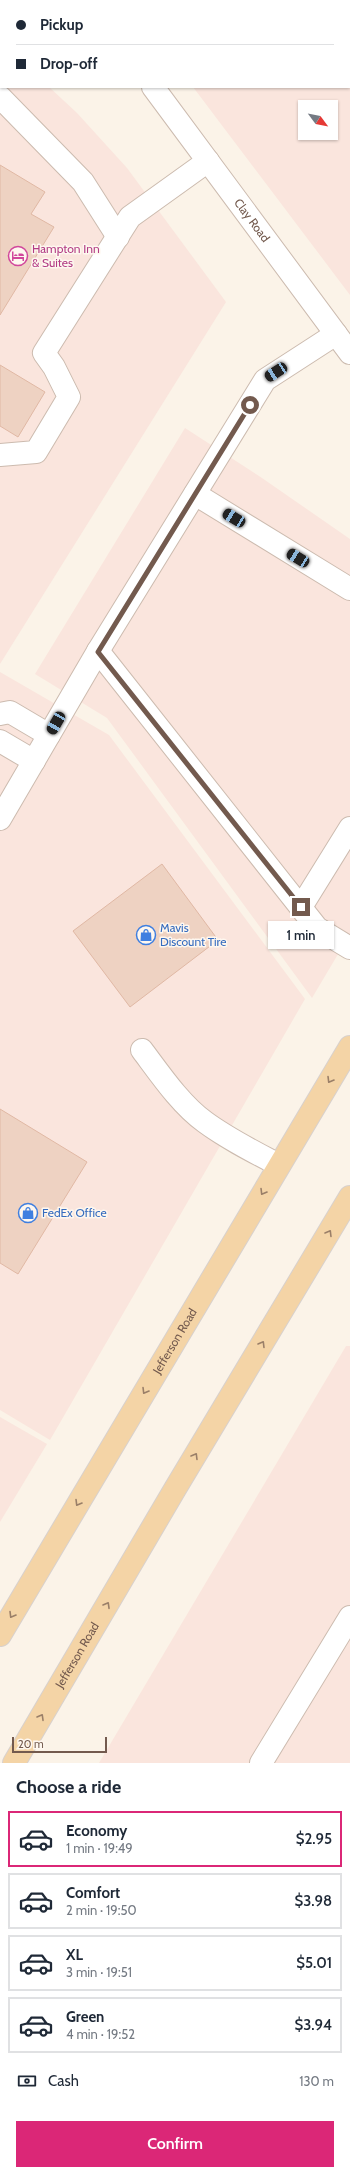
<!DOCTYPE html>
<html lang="en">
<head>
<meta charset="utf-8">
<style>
  :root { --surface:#fff; --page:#f2f2f3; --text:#1f2937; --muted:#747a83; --line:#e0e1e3; --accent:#db2777 }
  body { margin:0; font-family:Cabin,sans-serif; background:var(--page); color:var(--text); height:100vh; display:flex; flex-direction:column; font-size:15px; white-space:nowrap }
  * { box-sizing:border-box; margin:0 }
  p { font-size:13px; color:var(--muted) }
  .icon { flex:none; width:22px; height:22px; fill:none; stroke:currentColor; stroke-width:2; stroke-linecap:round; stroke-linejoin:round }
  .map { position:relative; height:1763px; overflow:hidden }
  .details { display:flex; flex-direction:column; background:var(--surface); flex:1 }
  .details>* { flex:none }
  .guide { position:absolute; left:0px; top:0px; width:350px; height:88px; box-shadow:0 1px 3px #0004; display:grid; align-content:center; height:88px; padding:0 16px; background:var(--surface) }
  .needle { width:26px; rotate:122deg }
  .fabs { position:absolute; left:298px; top:100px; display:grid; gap:8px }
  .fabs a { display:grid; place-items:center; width:40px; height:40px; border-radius:0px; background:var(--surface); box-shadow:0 1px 3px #0004; font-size:20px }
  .scale { position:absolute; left:12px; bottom:10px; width:95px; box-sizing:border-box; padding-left:4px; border:2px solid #735a4e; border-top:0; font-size:11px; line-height:14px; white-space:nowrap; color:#735a4e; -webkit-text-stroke:3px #fef7ef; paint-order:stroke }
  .end { position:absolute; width:18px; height:18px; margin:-9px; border:5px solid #735a4e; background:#fff; box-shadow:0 0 0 2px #fff }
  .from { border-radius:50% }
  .bubble { position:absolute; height:28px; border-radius:0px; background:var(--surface); box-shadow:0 1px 3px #0004; font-size:13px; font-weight:600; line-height:28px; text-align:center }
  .car { position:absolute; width:12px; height:24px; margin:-12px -6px; border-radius:5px; box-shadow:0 0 3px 1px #0007; background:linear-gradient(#222 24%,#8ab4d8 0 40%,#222 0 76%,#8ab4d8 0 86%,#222 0) }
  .guide b { display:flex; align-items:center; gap:14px; height:38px; font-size:15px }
  .guide b+b { border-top:1px solid var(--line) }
  .guide i { width:10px; height:10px; background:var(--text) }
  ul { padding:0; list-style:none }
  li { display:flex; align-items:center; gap:12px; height:56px; margin:0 8px 6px; padding:0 8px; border:2px solid var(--line); border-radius:0px }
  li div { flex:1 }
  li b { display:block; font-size:15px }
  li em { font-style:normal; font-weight:600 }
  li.on { border-color:var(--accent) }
  li>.icon { width:36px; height:36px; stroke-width:1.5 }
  h2 { padding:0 16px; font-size:18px; line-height:48px }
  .pay { display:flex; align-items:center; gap:10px; height:44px; padding:0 16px; font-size:15px }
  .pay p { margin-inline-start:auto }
  .cta { display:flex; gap:8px; margin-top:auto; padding:8px 16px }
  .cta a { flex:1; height:46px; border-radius:0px; background:var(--accent); color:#fff; font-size:16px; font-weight:600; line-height:46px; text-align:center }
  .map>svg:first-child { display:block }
  .commercial { fill:#fae5dd; fill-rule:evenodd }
  .building { fill:#eed2c2; stroke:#e0b8a4 }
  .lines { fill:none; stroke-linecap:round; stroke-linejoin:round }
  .minor-casing { stroke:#ccbbaf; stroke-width:24 }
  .major-casing { stroke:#d8d1cd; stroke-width:24 }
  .minor { stroke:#fff; stroke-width:22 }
  .major { stroke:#f4d4a6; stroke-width:22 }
  .oneway { stroke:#9a7f68 }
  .route { stroke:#735a4e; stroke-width:5 }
  .labels { text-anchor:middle; stroke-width:3; stroke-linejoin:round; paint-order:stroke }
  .street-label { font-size:12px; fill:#735a4e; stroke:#fef7ef }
  .hotel-label { font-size:12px; fill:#b23c85; stroke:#fef7ef; text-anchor:start }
  .shop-label { font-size:12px; fill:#366cbe; stroke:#fef7ef; text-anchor:start }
</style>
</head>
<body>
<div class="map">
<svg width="350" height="1763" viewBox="0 0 350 1763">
  <rect width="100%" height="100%" fill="#fbf3e8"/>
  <!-- commercial -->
  <g class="commercial">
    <path d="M127,0h223v295l-157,-208h156v-86zM305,107h26v26h-26z"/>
    <polygon points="0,41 1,87 49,87 77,113 127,168 226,302 0,664"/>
    <polygon points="185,428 262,478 350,539 350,934 312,998 107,718 35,674"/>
    <polygon points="0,672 109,735 305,999 50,1440 0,1410"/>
    <polygon points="346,1346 350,1346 350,1763 99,1763"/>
    <polygon points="0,1417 47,1444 0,1522"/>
  </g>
  <!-- building -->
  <g class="building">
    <polygon points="0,165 45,192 31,214 54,227 0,315"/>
    <polygon points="0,365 45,392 18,437 0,426"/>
    <polygon points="162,864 218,940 130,1007 73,931"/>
    <polygon points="0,1109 87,1162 18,1274 0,1263"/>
  </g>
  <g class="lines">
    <defs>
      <g id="minor">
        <polyline points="89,0 90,1"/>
        <polyline points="133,1 134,0"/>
        <path id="s1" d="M153,87l197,266"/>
        <polyline points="0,97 83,182 118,237"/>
        <polyline points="0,455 36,452 69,397 54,367 44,353 130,217 208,161"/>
        <polyline points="195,494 350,589"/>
        <polyline points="98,651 317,928 350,948"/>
        <polyline points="0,714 10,712 49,735"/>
        <polyline points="0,741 34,761"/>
        <polyline points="0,819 98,651 265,380 336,334"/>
        <polyline points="301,907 350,828"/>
        <path d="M142,1050c18,24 39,55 63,72 23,17 49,30 74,43"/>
        <polyline points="261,1763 350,1617"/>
      </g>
      <g id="major">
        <path id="s2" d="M0,1635l350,-588"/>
        <path id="s3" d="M14,1763l161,-274 175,-292"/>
      </g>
    </defs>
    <!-- minor casing -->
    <use href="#minor" class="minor-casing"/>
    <!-- major casing -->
    <use href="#major" class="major-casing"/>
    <!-- minor -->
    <use href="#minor" class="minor"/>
    <!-- major -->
    <use href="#major" class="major"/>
  </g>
  <!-- one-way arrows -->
  <defs><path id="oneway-chevron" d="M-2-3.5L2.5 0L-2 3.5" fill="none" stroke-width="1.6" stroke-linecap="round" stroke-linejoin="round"/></defs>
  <g class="oneway">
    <use href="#oneway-chevron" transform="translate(330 1080) rotate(121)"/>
    <use href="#oneway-chevron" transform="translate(263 1192) rotate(121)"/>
    <use href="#oneway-chevron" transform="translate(329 1233) rotate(-59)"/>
    <use href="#oneway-chevron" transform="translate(262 1344) rotate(-59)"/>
    <use href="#oneway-chevron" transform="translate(145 1391) rotate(121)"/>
    <use href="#oneway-chevron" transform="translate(195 1456) rotate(-59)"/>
    <use href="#oneway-chevron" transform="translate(78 1503) rotate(121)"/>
    <use href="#oneway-chevron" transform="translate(107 1605) rotate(-60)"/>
    <use href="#oneway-chevron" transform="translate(12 1615) rotate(121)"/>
    <use href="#oneway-chevron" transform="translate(41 1717) rotate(-60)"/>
  </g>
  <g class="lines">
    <!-- route -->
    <polyline class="route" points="250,405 98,652 301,907"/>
  </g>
  <!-- icons -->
  <defs>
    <symbol id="hotel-ring" viewBox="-11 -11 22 22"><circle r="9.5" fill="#fef7ef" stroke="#d1479c" stroke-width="1.5"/><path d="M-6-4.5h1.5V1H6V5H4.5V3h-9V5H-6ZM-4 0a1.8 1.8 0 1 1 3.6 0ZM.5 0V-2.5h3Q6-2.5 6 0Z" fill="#d1479c"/></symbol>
    <symbol id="shop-ring" viewBox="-11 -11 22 22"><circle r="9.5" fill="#fef7ef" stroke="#3f7fe0" stroke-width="1.5"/><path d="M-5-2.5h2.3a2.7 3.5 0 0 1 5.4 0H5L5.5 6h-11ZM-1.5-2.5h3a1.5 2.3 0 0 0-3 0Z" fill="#3f7fe0"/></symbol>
  </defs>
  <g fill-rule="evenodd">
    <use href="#hotel-ring" x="7" y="245" width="22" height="22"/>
    <use href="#shop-ring" x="135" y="924" width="22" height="22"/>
    <use href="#shop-ring" x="17" y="1202" width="22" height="22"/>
  </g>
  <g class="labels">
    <!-- street labels -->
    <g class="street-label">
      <text dy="4" stroke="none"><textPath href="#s1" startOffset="166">Clay Road</textPath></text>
      <text dy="4" stroke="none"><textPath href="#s2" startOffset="342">Jefferson Road</textPath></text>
      <text dy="4" stroke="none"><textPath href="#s3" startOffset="125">Jefferson Road</textPath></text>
    </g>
    <!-- hotel labels -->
    <g class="hotel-label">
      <text x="32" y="253">Hampton Inn<tspan x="32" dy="14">&amp; Suites</tspan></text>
    </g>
    <!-- shop labels -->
    <g class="shop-label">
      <text x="160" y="932">Mavis<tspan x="160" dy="14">Discount Tire</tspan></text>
      <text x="42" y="1217">FedEx Office</text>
    </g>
  </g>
</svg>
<div class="fabs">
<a><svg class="needle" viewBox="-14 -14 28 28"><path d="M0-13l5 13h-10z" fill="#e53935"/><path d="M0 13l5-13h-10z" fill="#747a83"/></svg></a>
</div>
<div class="scale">20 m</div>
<i class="end from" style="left:250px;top:405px"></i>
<i class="end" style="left:301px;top:907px"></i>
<div class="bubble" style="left:268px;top:921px;width:66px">1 min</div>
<i class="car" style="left:276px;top:372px;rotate:237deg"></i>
<i class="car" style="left:234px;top:518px;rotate:301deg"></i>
<i class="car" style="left:298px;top:558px;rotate:301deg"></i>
<i class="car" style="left:56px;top:723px;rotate:210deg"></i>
<div class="guide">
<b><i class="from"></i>Pickup</b>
<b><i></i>Drop-off</b>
</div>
</div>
<section class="details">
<h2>Choose a ride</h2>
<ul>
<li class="on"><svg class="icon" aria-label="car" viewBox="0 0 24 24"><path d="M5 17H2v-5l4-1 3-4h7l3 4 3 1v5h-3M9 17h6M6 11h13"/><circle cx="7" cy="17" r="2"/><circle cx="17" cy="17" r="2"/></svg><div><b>Economy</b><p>1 min · 19:49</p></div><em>$2.95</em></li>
<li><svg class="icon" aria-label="car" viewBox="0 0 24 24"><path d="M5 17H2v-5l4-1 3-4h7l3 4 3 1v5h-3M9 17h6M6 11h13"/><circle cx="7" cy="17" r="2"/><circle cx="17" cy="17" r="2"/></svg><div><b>Comfort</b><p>2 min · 19:50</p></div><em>$3.98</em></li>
<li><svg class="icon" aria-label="car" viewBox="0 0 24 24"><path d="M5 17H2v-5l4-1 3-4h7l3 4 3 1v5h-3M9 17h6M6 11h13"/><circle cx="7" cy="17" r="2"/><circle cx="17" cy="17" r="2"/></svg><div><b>XL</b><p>3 min · 19:51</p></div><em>$5.01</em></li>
<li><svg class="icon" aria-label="car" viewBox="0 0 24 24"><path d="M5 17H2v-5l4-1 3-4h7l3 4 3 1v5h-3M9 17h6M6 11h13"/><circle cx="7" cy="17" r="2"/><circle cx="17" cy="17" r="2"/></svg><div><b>Green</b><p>4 min · 19:52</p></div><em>$3.94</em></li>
</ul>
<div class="pay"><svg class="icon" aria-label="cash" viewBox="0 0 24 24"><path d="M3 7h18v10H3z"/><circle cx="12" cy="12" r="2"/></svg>Cash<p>130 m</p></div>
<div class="cta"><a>Confirm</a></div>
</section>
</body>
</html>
